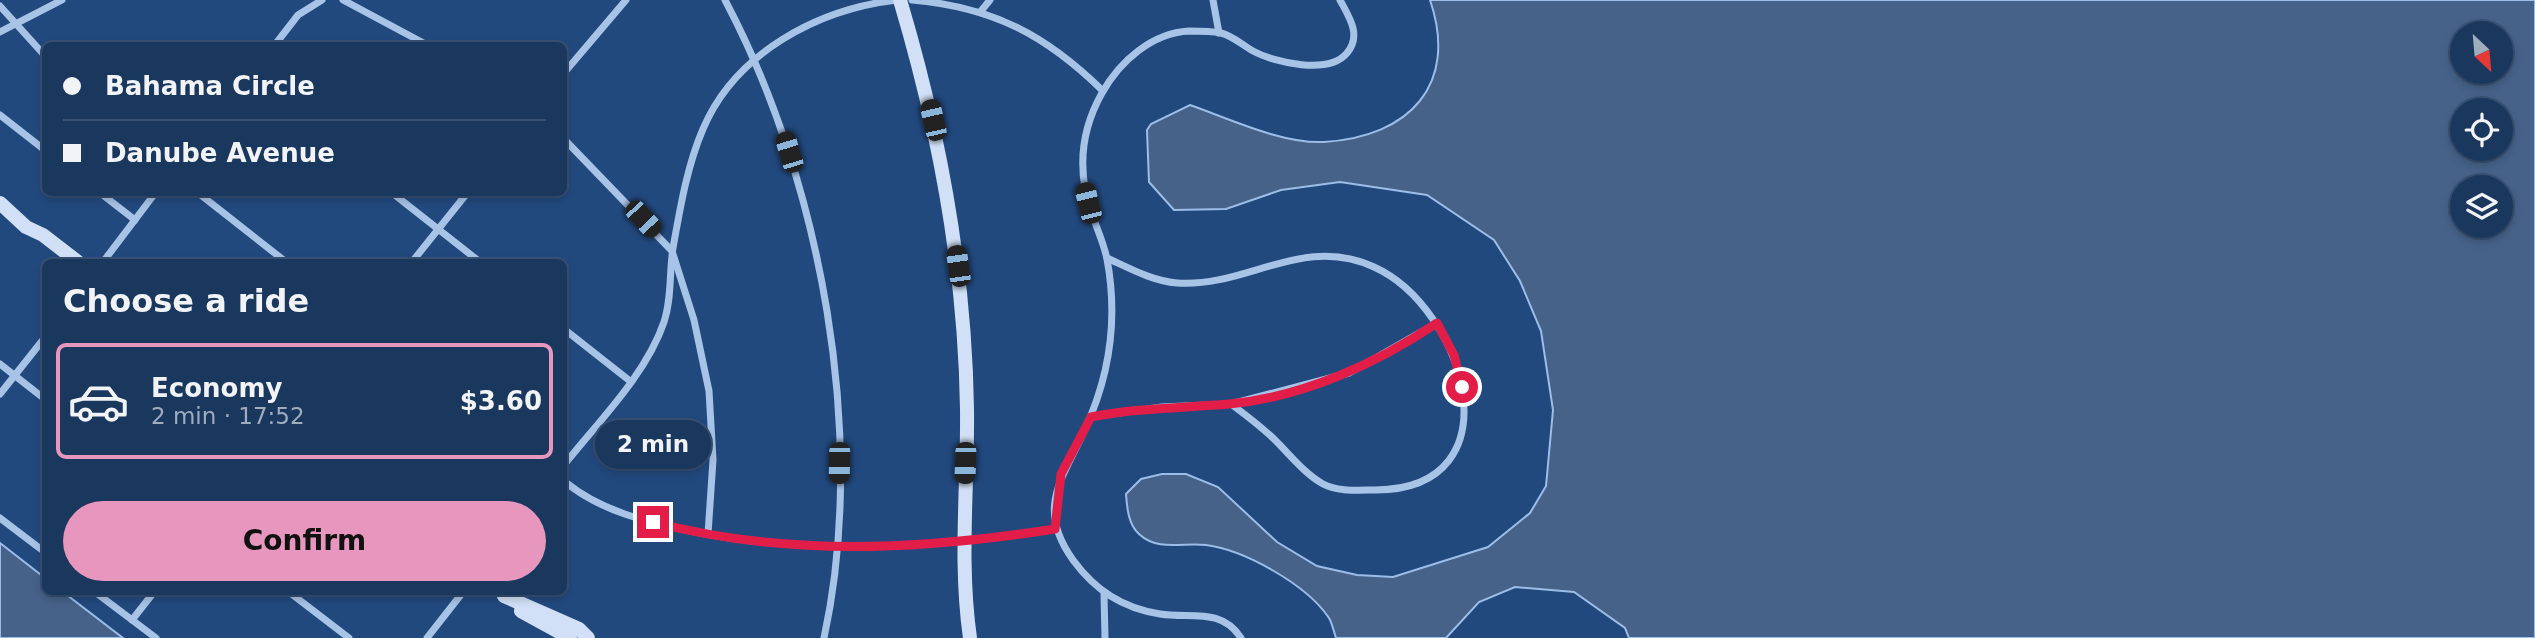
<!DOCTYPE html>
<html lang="en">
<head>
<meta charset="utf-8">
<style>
  :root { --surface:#1a375e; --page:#274267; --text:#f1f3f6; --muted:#9facbc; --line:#385173; --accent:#e797bd }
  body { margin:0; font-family:"DejaVu Sans",sans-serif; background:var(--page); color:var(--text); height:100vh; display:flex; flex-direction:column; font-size:26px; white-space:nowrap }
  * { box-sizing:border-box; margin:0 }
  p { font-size:23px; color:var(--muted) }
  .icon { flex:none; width:38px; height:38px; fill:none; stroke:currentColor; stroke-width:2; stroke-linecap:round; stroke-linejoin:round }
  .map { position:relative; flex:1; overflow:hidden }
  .sheet { position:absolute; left:42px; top:259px; width:525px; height:336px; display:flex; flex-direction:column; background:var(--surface); border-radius:10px; box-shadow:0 4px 10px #0003,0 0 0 2px var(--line) }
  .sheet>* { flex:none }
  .hud { position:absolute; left:42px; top:42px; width:525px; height:154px; border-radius:10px; box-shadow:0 4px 10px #0003,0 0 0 2px var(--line); display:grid; align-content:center; height:154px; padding:0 21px; background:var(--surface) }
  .needle { width:46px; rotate:154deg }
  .tools { position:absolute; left:2450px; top:21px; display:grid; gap:14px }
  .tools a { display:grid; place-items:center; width:63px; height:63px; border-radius:50%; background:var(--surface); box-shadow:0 4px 10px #0003,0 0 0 2px var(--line); font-size:35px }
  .end { position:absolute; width:32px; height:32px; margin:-16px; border:9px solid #e11d48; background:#fff; box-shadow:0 0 0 4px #fff }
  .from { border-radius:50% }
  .bubble { position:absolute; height:49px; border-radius:24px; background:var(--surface); box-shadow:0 4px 10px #0003,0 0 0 2px var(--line); font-size:23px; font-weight:700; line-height:49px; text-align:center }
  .car { position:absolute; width:21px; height:42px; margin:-21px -10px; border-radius:9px; box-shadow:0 0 5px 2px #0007; background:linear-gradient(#222 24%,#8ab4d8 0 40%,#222 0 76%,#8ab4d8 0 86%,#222 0) }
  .hud b { display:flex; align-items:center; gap:24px; height:66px; font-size:26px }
  .hud b+b { border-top:2px solid var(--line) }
  .hud i { width:18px; height:18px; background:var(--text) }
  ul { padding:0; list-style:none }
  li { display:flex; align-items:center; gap:21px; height:116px; margin:0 14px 10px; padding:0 7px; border:4px solid transparent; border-radius:10px }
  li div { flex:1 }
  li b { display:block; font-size:26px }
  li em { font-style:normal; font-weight:700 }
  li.active { border-color:var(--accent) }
  li>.icon { width:63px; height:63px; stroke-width:1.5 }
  h2 { padding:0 21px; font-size:32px; line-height:84px }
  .action { display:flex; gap:14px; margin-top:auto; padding:14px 21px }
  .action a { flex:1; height:80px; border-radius:42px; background:var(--accent); color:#111; font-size:28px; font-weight:700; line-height:80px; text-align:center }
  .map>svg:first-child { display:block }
  .water { fill:#466289; stroke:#9bbde8; stroke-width:2; fill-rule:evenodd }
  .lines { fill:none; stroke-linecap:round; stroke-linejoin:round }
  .street { stroke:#a7c3e6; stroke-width:7 }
  .secondary { stroke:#d1e0f6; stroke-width:14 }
  .route { stroke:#e11d48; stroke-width:9 }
</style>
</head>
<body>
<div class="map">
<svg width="2535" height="638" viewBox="0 0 2535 638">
  <rect width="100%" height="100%" fill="#22497e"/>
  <!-- water -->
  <g class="water">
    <path d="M1430,0h1105v638h-906l-4,-10 -51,-36 -59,-5 -36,15 -33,36h-110c-2,-6 -4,-15 -7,-20 -22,-33 -84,-68 -123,-73 -22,-3 -48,7 -67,-11 -11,-10 -12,-27 -13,-40l15,-15 21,-5h24l32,13 59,55 40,24 40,9 36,2 95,-30 42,-34 16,-27 7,-76 -12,-79 -21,-50 -26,-41 -67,-45 -87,-13 -59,8 -55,19 -52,1 -25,-28 -2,-52 4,-6 39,-19c40,14 92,39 134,37 85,-5 135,-57 106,-142zM2501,33v39h-39v-39zM2462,110h39v39h-39zM2501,187v39h-39v-39z"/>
    <polygon points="0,543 45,578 46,592 63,592 123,638 0,638"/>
  </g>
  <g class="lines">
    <!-- street -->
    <g class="street">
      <polyline points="343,0 429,46"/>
      <path d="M725,0c96,181 143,436 99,638"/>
      <path d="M912,0c81,7 134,35 191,91"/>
      <polyline points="1213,0 1219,33"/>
      <polyline points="0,6 46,57"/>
      <polyline points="981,11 990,0"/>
      <polyline points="0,32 62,0"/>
      <polyline points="274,46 298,15 322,0"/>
      <polyline points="564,73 626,0"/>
      <polyline points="0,115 46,151"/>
      <polyline points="564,139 672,251 694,320 709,391 713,460 708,534"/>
      <polyline points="99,192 135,220"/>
      <polyline points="197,192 286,262"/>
      <polyline points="391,192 480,262"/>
      <polyline points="103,262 156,192"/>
      <polyline points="412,262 468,192"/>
      <polyline points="564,329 630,381"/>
      <polyline points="0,364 46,400"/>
      <polyline points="0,394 46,336"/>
      <polyline points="1231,404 1349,373 1437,323"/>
      <path d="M1091,417l71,-10 69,-3c16,12 31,23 45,37 15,15 29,33 47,43 15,8 36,6 53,6 143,-1 89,-182 -2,-223 -72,-33 -127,21 -197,16 -25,-2 -48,-15 -70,-25"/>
      <path d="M564,465c34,-43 82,-90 100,-143 8,-24 5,-49 9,-74 7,-39 14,-82 30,-119 32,-76 115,-120 194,-129"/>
      <path d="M564,481c36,30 80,40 126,50 122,25 242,17 365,-2"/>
      <polyline points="0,518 46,553"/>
      <polyline points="95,592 156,638"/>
      <polyline points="289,592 349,638"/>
      <polyline points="1104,594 1105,638"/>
      <polyline points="132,620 154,592"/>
      <polyline points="427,638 463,592"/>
      <path d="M1241,638c-20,-31 -51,-19 -81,-24 -38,-6 -65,-24 -87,-54 -38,-53 -10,-81 12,-131 25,-54 33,-111 22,-170 -3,-15 -10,-30 -15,-45 -15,-42 -12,-82 10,-121 18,-32 50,-60 87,-62 10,0 22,0 32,2 12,3 21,12 32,18 22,12 76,24 94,2 15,-18 2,-36 -7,-53"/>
    </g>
    <!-- secondary -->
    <g class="secondary">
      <path d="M900,0c40,134 65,269 67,409 1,77 -8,152 3,229"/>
      <polyline points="0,203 26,227 43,235 78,262"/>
      <polyline points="504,596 579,629 588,638"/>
      <polyline points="521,611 570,638"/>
    </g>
  </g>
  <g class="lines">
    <!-- route -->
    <path class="route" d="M653,522c133,35 267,28 402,7l6,-55 30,-57c46,-9 92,-9 138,-13 74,-7 147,-40 208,-81l17,32 8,32"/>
  </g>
</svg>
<div class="tools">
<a><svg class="needle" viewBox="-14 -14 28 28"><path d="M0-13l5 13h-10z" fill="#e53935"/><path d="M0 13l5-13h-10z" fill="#9facbc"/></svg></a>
<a><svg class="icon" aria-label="locate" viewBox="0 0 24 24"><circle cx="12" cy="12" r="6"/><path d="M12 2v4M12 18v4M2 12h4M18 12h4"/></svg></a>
<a><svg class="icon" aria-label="layers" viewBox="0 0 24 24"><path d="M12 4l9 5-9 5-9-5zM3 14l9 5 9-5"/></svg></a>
</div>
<i class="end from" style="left:1462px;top:387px"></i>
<i class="end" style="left:653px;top:522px"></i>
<div class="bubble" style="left:595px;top:420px;width:116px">2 min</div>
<i class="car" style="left:933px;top:120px;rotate:347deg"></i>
<i class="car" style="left:789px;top:152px;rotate:343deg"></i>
<i class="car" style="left:1088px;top:203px;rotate:346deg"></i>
<i class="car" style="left:643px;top:219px;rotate:137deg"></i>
<i class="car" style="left:958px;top:266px;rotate:352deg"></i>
<i class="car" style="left:839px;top:463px;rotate:181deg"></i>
<i class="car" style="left:965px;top:463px;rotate:182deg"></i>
<div class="hud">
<b><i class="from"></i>Bahama Circle</b>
<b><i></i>Danube Avenue</b>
</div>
<section class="sheet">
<h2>Choose a ride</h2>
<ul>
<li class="active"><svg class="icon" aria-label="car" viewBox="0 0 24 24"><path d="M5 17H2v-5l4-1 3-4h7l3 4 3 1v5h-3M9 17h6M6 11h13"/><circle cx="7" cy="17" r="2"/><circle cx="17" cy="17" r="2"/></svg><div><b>Economy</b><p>2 min · 17:52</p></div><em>$3.60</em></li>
</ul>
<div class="action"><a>Confirm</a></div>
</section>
</div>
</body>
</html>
